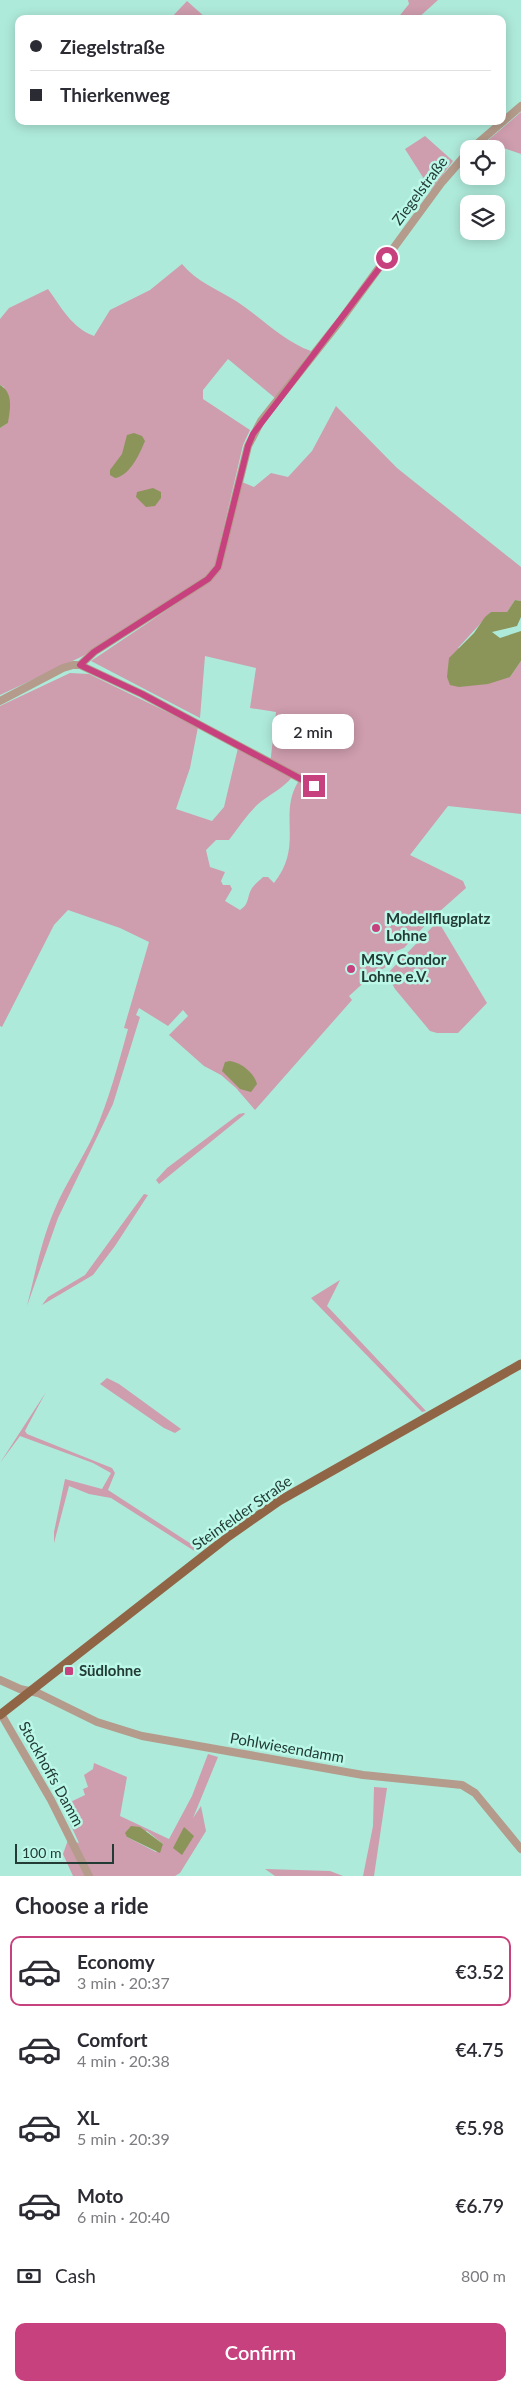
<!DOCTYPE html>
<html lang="en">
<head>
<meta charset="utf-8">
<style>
  :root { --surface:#fff; --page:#f7f7f7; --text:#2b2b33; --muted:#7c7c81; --line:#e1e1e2; --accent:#c8417f }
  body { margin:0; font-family:Lato,sans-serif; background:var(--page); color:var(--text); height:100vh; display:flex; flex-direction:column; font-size:19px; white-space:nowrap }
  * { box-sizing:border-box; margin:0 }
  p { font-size:16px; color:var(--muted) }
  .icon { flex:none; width:28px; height:28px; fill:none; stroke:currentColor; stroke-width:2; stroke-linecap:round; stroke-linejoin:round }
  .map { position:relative; height:1876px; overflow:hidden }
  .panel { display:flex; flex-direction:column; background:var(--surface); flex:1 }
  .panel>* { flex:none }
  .banner { position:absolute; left:15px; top:15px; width:491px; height:110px; border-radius:10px; box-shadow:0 2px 12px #0003; display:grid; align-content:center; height:110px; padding:0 15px; background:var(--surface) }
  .controls { position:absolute; left:460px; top:140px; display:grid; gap:10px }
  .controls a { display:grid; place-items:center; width:45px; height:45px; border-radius:10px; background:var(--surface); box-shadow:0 2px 12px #0003; font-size:25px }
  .scale { position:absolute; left:15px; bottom:12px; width:99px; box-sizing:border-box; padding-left:5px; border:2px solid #233b35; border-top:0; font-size:14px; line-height:18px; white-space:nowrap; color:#233b35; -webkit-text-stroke:4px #bbf8e7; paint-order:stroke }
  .end { position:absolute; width:22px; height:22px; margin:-11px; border:6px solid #c8417f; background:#fff; box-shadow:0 0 0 2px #fff }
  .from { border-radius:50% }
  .bubble { position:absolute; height:35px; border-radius:10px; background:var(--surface); box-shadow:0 2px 12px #0003; font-size:16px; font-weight:600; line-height:35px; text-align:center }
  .banner b { display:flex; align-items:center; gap:18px; height:48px; font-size:19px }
  .banner b+b { border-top:1px solid var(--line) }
  .banner i { width:12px; height:12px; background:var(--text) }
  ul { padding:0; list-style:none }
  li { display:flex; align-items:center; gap:15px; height:70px; margin:0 10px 8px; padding:0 5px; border:2px solid transparent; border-radius:10px }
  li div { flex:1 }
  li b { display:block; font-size:19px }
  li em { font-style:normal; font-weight:600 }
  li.active { border-color:var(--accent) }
  li>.icon { width:45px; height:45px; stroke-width:1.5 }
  h2 { padding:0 15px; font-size:22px; line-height:60px }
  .pay { display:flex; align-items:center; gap:12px; height:55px; padding:0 15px; font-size:19px }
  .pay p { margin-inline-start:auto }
  .cta { display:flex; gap:10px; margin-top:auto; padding:10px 15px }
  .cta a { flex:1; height:58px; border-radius:10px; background:var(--accent); color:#fff; font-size:20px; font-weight:600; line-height:58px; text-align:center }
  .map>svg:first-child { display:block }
  .green { fill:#ce9dae; fill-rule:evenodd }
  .water { fill:#8b9559 }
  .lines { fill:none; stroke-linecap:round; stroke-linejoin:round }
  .minor { stroke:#b49b8b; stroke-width:8 }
  .major { stroke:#906546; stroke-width:9 }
  .route { stroke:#c8417f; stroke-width:6 }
  .poi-dot { fill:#c8417f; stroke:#bbf8e7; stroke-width:2 }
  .labels { text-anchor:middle; stroke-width:5; stroke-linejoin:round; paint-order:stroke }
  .street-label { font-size:15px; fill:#233b35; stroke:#bbf8e7 }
  .poi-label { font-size:15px; font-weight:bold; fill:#233b35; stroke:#bbf8e7; text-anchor:start }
</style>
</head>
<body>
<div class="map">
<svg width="521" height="1876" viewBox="0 0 521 1876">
  <rect width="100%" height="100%" fill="#aeeada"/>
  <!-- green -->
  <g class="green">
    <polygon points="408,0 438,0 417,19 397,19 409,4"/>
    <polygon points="187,1 206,18 170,19"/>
    <polygon points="521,112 521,154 486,142"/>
    <polygon points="425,136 453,161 431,190 405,149"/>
    <path d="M182,264c15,18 35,25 54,37 25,16 47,40 75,50l-36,47 -47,-39 -25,31v9l47,31 -7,15 -28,120 -9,11 -123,80 -83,39v-267l8,-5 -4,-36 -4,-2v-66l9,-11 39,-19c13,18 24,39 46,47l16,-26 40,-20z"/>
    <path d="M336,406l61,62 124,99v34l-6,-1 -8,12h-16l-33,36 52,29 11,-16v153l-73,-8 -38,49 53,26 3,7 -36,32 -26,28 -8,3 -7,14 -19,12 -21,19 3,4 -97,110 -19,-22 -15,-13 -17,-9 -35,-31 19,-19 -5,-6 -15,16 -29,-18 -3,7 4,2 -27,87 -55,114 -31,88c8,-32 14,-64 27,-95 11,-27 28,-51 40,-77 15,-34 24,-69 34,-105l-4,-1 25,-86 -29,-14 -52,-18 -14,15 -52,102 -2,-1v-320l70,-33 19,1 109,53 -8,41 -14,41 36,12 12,-14 14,-59 32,17 6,-53 -26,-4 6,-40 -51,-12 -5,62 -109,-57 119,-80 32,-99 12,5 17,-14 17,4 24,-26zM292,777l6,5c-20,33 6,64 -24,101l-6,-6h-5c-4,4 -11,9 -13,15 -3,8 -2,13 -10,18l-15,-9 7,-12 -2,-4h-7l-2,-4 4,-9 -15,-5 -4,-17 10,-10h13c9,-12 18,-25 28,-35 10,-9 28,-18 35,-28z"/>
    <polygon points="438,921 487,1003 458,1033 437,1033 430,1031 395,989 387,974"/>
    <polygon points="244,1113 245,1114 159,1184 156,1180 167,1168 239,1114"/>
    <polygon points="144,1194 148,1195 115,1246 93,1275 42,1305 48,1297 85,1275"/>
    <polygon points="340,1280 327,1306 426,1411 422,1412 311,1298"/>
    <polygon points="107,1378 119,1384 181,1429 175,1433 164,1428 100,1384"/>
    <polygon points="46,1392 28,1425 25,1431 27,1434 112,1468 115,1473 108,1490 199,1549 196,1552 111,1498 89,1494 69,1486 54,1543 54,1532 65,1479 102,1489 111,1473 93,1463 20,1436 0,1463"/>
    <path d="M208,1754l10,3 -25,61 8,-12 5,25 -26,42 -5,3h-102l-10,-22 5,-14 11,3 -17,-37 23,-11 -2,-6 5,-2 -4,-12 9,-6 1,-6 33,14 -7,39 49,23 23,-43zM147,1831l16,13 -7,8 -29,-15z"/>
    <polygon points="374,1787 387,1788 374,1876 363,1876 373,1826"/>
    <polygon points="265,1869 330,1871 343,1876 275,1876"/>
  </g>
  <!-- water -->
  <g class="water">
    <path d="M0,385c14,8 10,25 8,38l-8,5z"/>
    <path d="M134,433l8,3 3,5c-5,12 -15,35 -30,37l-5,-3v-5l12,-16 5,-19z"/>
    <polygon points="153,488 161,492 161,498 155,506 146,507 136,497 137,492"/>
    <polygon points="515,600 521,601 521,617 517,626 492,632 500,638 521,631 521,661 510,677 488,684 459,687 450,685 447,677 449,658 474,633 485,617 491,612 507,612"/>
    <path d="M230,1061c12,2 24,12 27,23l-6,8 -11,-3 -18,-18 3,-9z"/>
    <polygon points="131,1826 140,1827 163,1844 160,1853 127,1837 125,1833"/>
    <polygon points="184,1827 194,1836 182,1855 173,1848"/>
  </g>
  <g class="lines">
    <!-- minor -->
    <g class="minor">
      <polyline points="471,149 521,106"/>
      <polyline points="80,665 142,694 314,786"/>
      <polyline points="0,701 63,668 73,665 80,665 94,652 208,579 218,567 248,446 261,421 340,321 442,182 469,151"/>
      <polyline points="0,1680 20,1689 38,1693 97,1722 142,1736 363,1775 462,1785 475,1793 521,1849"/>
      <polyline points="1,1714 51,1800 89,1876"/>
    </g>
    <!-- major -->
    <polyline class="major" points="0,1715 229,1536 279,1501 521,1364"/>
  </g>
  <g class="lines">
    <!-- route -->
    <polyline class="route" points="314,786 142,694 80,665 94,652 208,579 218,567 248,446 253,434 387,258"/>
  </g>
  <!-- markers -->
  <g class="poi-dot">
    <circle cx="376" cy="928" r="5"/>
    <circle cx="351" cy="969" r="5"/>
    <rect x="64" y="1666" width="10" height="10" rx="2.5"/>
  </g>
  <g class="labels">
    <!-- street labels -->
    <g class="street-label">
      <text transform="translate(420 191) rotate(-53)" y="5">Ziegelstraße</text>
      <text transform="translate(242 1513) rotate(-35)" y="5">Steinfelder Straße</text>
      <text transform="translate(287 1748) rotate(10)" y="5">Pohlwiesendamm</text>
      <text transform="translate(51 1774) rotate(61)" y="5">Stockhoffs Damm</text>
    </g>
    <!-- poi labels -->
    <g class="poi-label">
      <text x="386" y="924">Modellflugplatz<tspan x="386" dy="17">Lohne</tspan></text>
      <text x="361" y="965">MSV Condor<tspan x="361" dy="17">Lohne e.V.</tspan></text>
      <text x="79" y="1676">Südlohne</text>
    </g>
  </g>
</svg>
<div class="controls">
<a><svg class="icon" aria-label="locate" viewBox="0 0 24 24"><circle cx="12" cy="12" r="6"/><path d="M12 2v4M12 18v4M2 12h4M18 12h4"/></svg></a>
<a><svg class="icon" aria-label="layers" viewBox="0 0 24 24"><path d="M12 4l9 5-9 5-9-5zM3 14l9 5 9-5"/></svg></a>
</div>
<div class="scale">100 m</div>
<i class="end from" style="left:387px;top:258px"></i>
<i class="end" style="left:314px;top:786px"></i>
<div class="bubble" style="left:272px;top:714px;width:82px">2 min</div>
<div class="banner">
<b><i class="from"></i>Ziegelstraße</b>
<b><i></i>Thierkenweg</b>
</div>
</div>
<section class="panel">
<h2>Choose a ride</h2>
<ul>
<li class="active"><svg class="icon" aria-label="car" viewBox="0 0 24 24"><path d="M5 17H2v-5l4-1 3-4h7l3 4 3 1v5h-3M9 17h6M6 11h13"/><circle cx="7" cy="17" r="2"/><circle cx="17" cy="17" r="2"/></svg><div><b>Economy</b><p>3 min · 20:37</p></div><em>€3.52</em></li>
<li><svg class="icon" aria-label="car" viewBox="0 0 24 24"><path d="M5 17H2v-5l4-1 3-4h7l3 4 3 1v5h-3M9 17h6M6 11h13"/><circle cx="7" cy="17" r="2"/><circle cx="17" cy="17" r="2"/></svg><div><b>Comfort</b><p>4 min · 20:38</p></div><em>€4.75</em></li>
<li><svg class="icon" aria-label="car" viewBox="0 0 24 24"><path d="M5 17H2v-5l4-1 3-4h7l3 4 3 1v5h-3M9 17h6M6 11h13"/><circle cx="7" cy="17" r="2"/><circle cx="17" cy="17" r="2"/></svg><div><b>XL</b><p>5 min · 20:39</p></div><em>€5.98</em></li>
<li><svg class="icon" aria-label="car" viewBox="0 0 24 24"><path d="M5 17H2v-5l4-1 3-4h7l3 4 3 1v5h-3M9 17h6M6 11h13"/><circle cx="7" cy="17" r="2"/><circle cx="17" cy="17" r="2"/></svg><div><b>Moto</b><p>6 min · 20:40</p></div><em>€6.79</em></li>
</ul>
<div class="pay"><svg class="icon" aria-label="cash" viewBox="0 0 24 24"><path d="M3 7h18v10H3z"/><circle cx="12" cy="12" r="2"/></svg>Cash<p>800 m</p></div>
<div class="cta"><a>Confirm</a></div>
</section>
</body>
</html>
